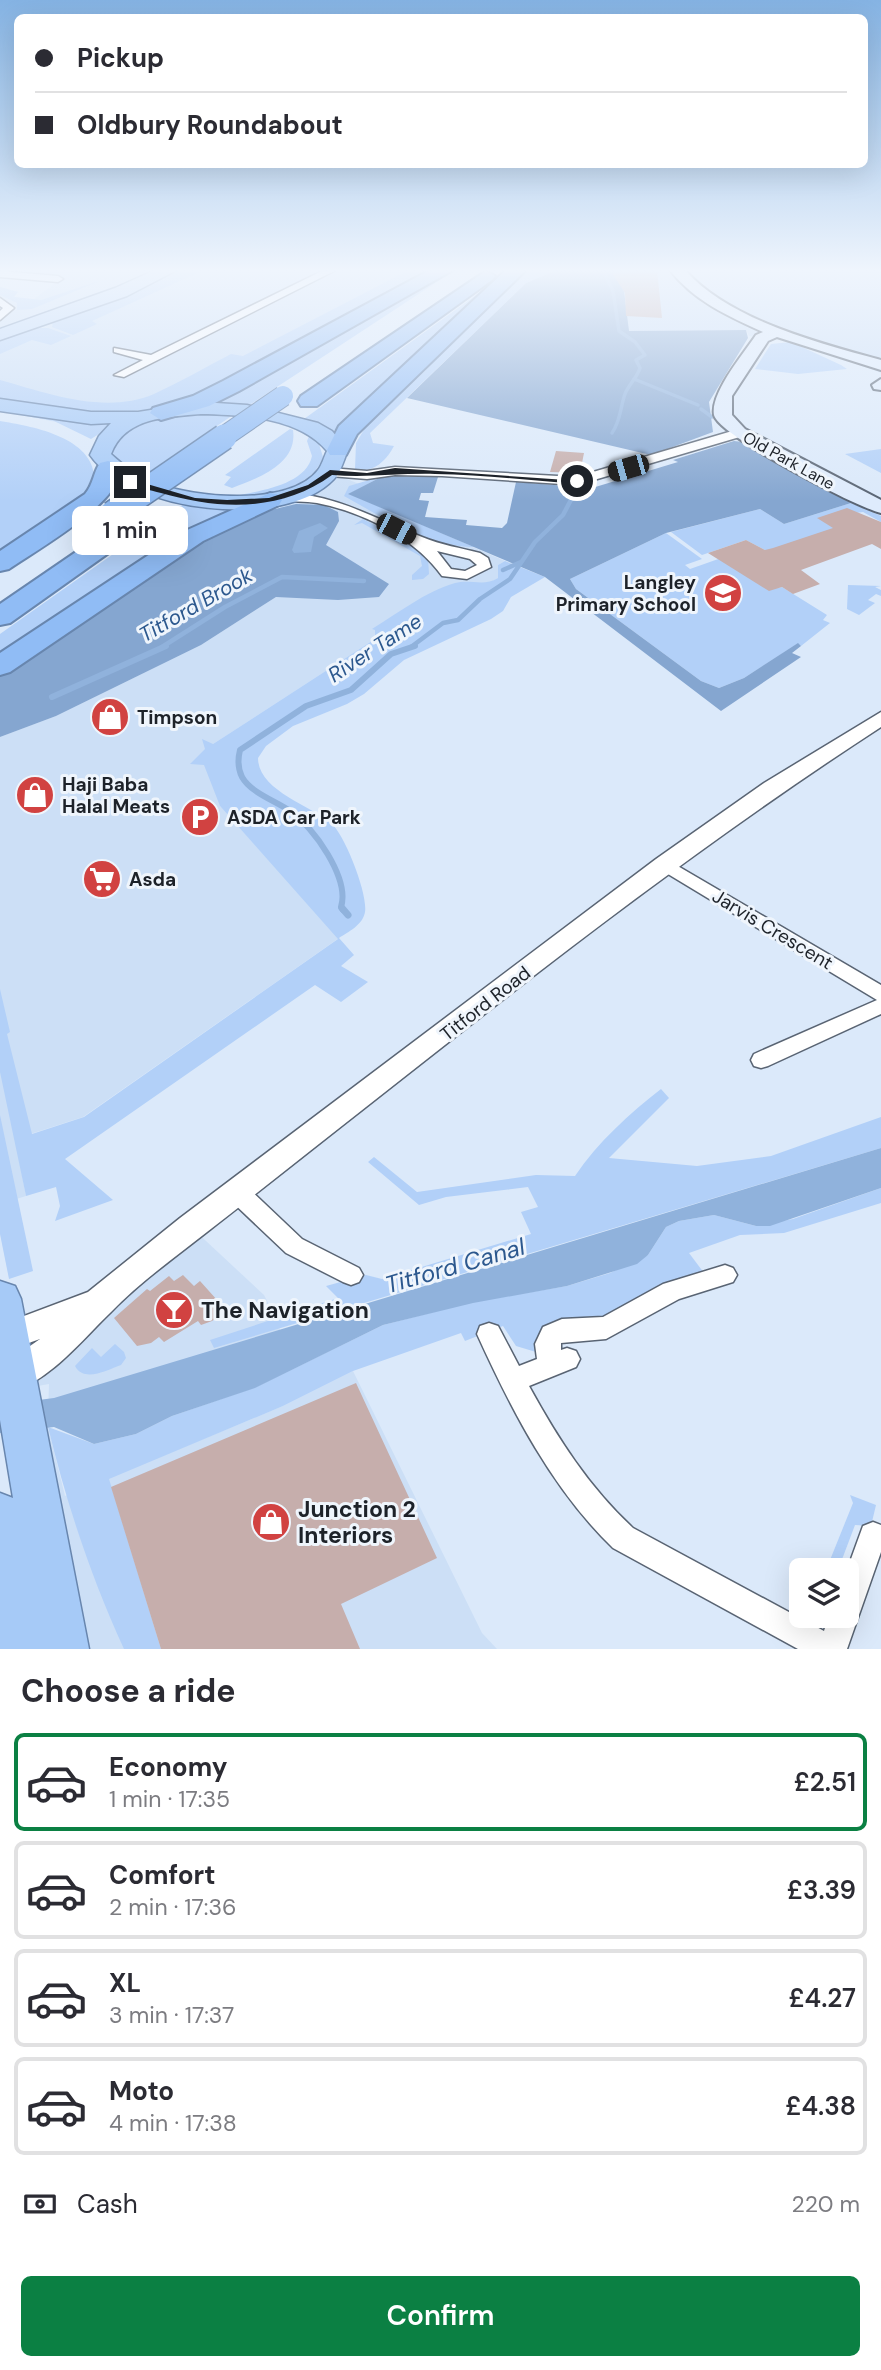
<!DOCTYPE html>
<html lang="en">
<head>
<meta charset="utf-8">
<style>
  :root { --surface:#fff; --page:#f7f7f7; --text:#2b2b33; --muted:#7c7c81; --line:#e1e1e2; --accent:#0b8043 }
  body { margin:0; font-family:"DM Sans",sans-serif; background:var(--page); color:var(--text); height:100vh; display:flex; flex-direction:column; font-size:26px; white-space:nowrap }
  * { box-sizing:border-box; margin:0 }
  p { font-size:23px; color:var(--muted) }
  .icon { flex:none; width:38px; height:38px; fill:none; stroke:currentColor; stroke-width:2; stroke-linecap:round; stroke-linejoin:round }
  .map { position:relative; height:1649px; overflow:hidden }
  .sheet { display:flex; flex-direction:column; background:var(--surface); flex:1 }
  .sheet>* { flex:none }
  .guide { position:absolute; left:14px; top:14px; width:854px; height:154px; border-radius:10px; box-shadow:0 7px 28px #0002; display:grid; align-content:center; height:154px; padding:0 21px; background:var(--surface) }
  .fabs { position:absolute; left:789px; top:1558px; display:grid; gap:14px }
  .fabs a { display:grid; place-items:center; width:70px; height:70px; border-radius:10px; background:var(--surface); box-shadow:0 7px 28px #0002; font-size:35px }
  .end { position:absolute; width:32px; height:32px; margin:-16px; border:9px solid #1d2229; background:#fff; box-shadow:0 0 0 4px #fff }
  .from { border-radius:50% }
  .bubble { position:absolute; height:49px; border-radius:10px; background:var(--surface); box-shadow:0 7px 28px #0002; font-size:23px; font-weight:600; line-height:49px; text-align:center }
  .car { position:absolute; width:21px; height:42px; margin:-21px -10px; border-radius:9px; box-shadow:0 0 5px 2px #0007; background:linear-gradient(#222 24%,#8ab4d8 0 40%,#222 0 76%,#8ab4d8 0 86%,#222 0) }
  .guide b { display:flex; align-items:center; gap:24px; height:66px; font-size:26px }
  .guide b+b { border-top:2px solid var(--line) }
  .guide i { width:18px; height:18px; background:var(--text) }
  ul { padding:0; list-style:none }
  li { display:flex; align-items:center; gap:21px; height:98px; margin:0 14px 10px; padding:0 7px; border:4px solid var(--line); border-radius:10px }
  li div { flex:1 }
  li b { display:block; font-size:26px }
  li em { font-style:normal; font-weight:600 }
  li.current { border-color:var(--accent) }
  li>.icon { width:63px; height:63px; stroke-width:1.5 }
  h2 { padding:0 21px; font-size:32px; line-height:84px }
  .pay { display:flex; align-items:center; gap:18px; height:77px; padding:0 21px; font-size:26px }
  .pay p { margin-inline-start:auto }
  .button { display:flex; gap:14px; margin-top:auto; padding:14px 21px }
  .button a { flex:1; height:80px; border-radius:10px; background:var(--accent); color:#fff; font-size:28px; font-weight:600; line-height:80px; text-align:center }
  .map>svg:first-child { display:block }
  .built { fill:#ccdff6 }
  .green { fill:#b2d0f8 }
  .forest { fill:#85a6d0 }
  .water { fill:#90b2dc }
  .lines { fill:none; stroke-linecap:round; stroke-linejoin:round }
  .stream-far3 { stroke:#90b2dc; stroke-width:3.5 }
  .stream-far2 { stroke:#90b2dc; stroke-width:4.5 }
  .stream-far1 { stroke:#90b2dc; stroke-width:6 }
  .stream { stroke:#90b2dc; stroke-width:7 }
  .building { fill:#c6aeac }
  .minor-casing { stroke:#596473; stroke-width:3 }
  .tertiary-casing { stroke:#596473; stroke-width:3 }
  .secondary-casing { stroke:#596473; stroke-width:4 }
  .primary-casing { stroke:#6886ae; stroke-width:3 }
  .trunk-casing { stroke:#6886ae; stroke-width:3 }
  .motorway-casing { stroke:#6886ae; stroke-width:4 }
  .minor { fill:#fff; fill-rule:evenodd }
  .tertiary { fill:#fff; fill-rule:evenodd }
  .secondary { fill:#deebfc; fill-rule:evenodd }
  .primary { fill:#bcd7f9; fill-rule:evenodd }
  .trunk { fill:#a6caf7; fill-rule:evenodd }
  .motorway { fill:#90bcf5; fill-rule:evenodd }
  .motorway-bridge-far1-casing { stroke:#6886ae; stroke-width:22; stroke-linecap:butt }
  .motorway-bridge-casing { stroke:#6886ae; stroke-width:28; stroke-linecap:butt }
  .motorway-bridge-far1 { stroke:#90bcf5; stroke-width:20 }
  .motorway-bridge { stroke:#90bcf5; stroke-width:25 }
  .route { fill:#1d2229 }
  .labels { text-anchor:middle; stroke-width:6; stroke-linejoin:round; paint-order:stroke }
  .far-street-label { font-size:16px; fill:#1d2229; stroke:#eff5fc }
  .poi-label { font-size:19px; font-weight:bold; fill:#1d2229; stroke:#eff5fc; text-anchor:start }
  .street-label { font-size:19px; fill:#1d2229; stroke:#eff5fc }
  .water-label { font-size:21px; font-style:italic; fill:#2c588e; stroke:#eff5fc }
  .near-poi-label { font-size:23px; font-weight:bold; fill:#1d2229; stroke:#eff5fc; text-anchor:start }
  .near-water-label { font-size:24px; font-style:italic; fill:#2c588e; stroke:#eff5fc }
</style>
</head>
<body>
<div class="map">
<svg width="881" height="1649" viewBox="0 0 881 1649">
  <rect width="100%" height="100%" fill="#dbe9fa"/>
  <!-- built -->
  <g class="built">
    <polygon points="0,270 437,270 112,433 0,411 0,287 18,292 14,297 34,299 64,277"/>
    <polygon points="614,270 881,270 881,373 778,331 762,338 749,336 746,330 628,331 624,291"/>
    <polygon points="330,472 364,486 349,493 505,561 498,565 498,578 460,601 372,641 213,744 220,806 339,938 83,1117 15,1139 26,1196 0,1204 0,737 56,716 201,645 276,597 388,584 328,549 270,500"/>
    <polygon points="191,1227 264,1295 276,1318 286,1348 48,1415 49,1384 15,1390 0,1356 38,1343"/>
    <polygon points="353,1371 482,1633 497,1649 46,1649 5,1432 48,1427 65,1496 283,1406"/>
  </g>
  <!-- green -->
  <g class="green">
    <polygon points="180,270 204,270 92,321 97,324 73,335 52,327 53,322 114,302"/>
    <path d="M409,270h28l-224,122 -50,16 -58,6 -105,-14v-20c47,13 105,35 154,14 26,-12 52,-27 77,-40l12,2z"/>
    <path d="M526,270h31l-31,13 -156,150 3,10 21,3c-8,15 -21,28 -39,23l1,-26 9,-15 60,-57 60,-65z"/>
    <polygon points="440,277 443,278 248,406 208,403"/>
    <polygon points="102,280 32,309 17,310 17,303 0,295 0,287 18,292 14,297 41,300"/>
    <polygon points="490,285 337,429 333,431 304,419"/>
    <polygon points="36,328 48,328 71,336 51,345 32,340 0,354 0,341"/>
    <polygon points="791,342 841,365 847,369 798,374 755,369 771,344"/>
    <polygon points="0,411 79,423 116,423 91,439 54,421"/>
    <path d="M213,413l20,2 -91,62 -10,-5 -21,-18c1,-38 75,-39 102,-41z"/>
    <path d="M0,421c30,5 89,15 94,53l-10,19 -47,31 -37,31z"/>
    <path d="M290,429l3,1c5,34 -35,48 -61,58l-8,-3 7,-8 -6,-2z"/>
    <path d="M309,436l10,8 4,13c-11,33 -59,38 -88,39 24,-5 71,-11 77,-40l-5,-15z"/>
    <polygon points="881,449 881,473 845,454"/>
    <path d="M383,476l-34,18 125,53c-49,-1 -88,-28 -130,-51l5,-10z"/>
    <polygon points="851,503 881,516 881,522 863,512 818,518 839,528 767,551 746,540 702,555 671,532 760,509 784,524"/>
    <polygon points="184,504 235,510 0,657 0,634"/>
    <polygon points="363,519 412,544 428,558 429,574 423,579 412,580 412,575 422,566 420,556 362,523 354,525"/>
    <polygon points="666,533 702,559 685,565 690,569 724,557 778,588 782,587 827,615 823,620 830,623 801,646 797,644 744,678 719,688 701,681 576,589 570,579"/>
    <path d="M505,561l40,16 -34,20 -8,14 -12,8 -87,41 -40,34 -17,10 -54,22 -27,20 -8,12c0,32 51,47 73,65 14,12 37,71 34,89 -2,13 -17,20 -26,26l15,17 -13,11 27,16 -27,20 -26,-17 -250,174 48,41 -58,21 5,-15 -4,-19 -30,9 -26,-124v-83l10,43 -3,2 25,100 52,-17 254,-178 -118,-133 -16,-41 -14,-1 15,-15 -3,-10 11,5 162,-105v-9l-3,-1c25,-15 54,-38 83,-46 16,-4 29,4 43,-5v-13z"/>
    <polygon points="848,585 881,586 875,587 881,590 881,596 876,594 868,600 875,603 859,615 847,609"/>
    <path d="M661,1089l8,9 -60,60 88,8 74,-10 110,-39v31l-667,200 -4,-8 128,-42 -12,-12 40,-11 16,4 149,-45 -10,-22 17,-5 -10,-20 -82,10 -27,8 -51,-43 6,-5 43,35 119,-17 39,1c23,-34 54,-62 86,-87z"/>
    <polygon points="0,1115 33,1271 9,1279 0,1234"/>
    <path d="M881,1188v15l-97,30 -44,2 -51,18 15,20 -52,16 -31,20 -85,43 -20,-6 -13,-20 -38,15 -4,-8 -108,38 -70,35 -174,73 52,170h-37c-33,-72 -57,-144 -76,-222l46,17 42,-10 36,-18 84,-29 127,-62 90,-23 94,-16 43,-13 38,-18 18,-28 13,-6 35,-6 42,11 37,-7z"/>
    <path d="M115,1344l9,8 2,6 -5,7c-14,5 -37,18 -46,1l17,-18 9,9z"/>
    <polygon points="850,1495 876,1505 871,1526 855,1525 838,1570 826,1570 853,1503"/>
  </g>
  <!-- forest -->
  <g class="forest">
    <polygon points="557,270 614,270 624,291 629,331 746,330 748,338 709,402 713,432 651,455 407,398 526,283"/>
    <polygon points="734,441 743,442 851,503 784,524 760,509 666,533 570,579 576,589 701,681 719,688 744,678 798,643 801,646 792,653 801,657 721,711 545,577 348,494 383,476 438,477 433,493 421,493 419,500 429,501 425,517 467,520 466,525 502,528 507,523 516,482 592,488 678,462 673,460"/>
    <polygon points="296,504 324,505 338,512 339,521 326,545 389,584 379,597 338,600 276,597 201,645 56,716 0,737 0,673 217,528 246,516"/>
  </g>
  <!-- water -->
  <g class="water">
    <polygon points="320,523 328,528 314,537 311,552 294,553 292,550 299,531"/>
    <polygon points="881,1148 881,1188 770,1226 756,1226 714,1215 679,1221 666,1227 648,1255 637,1264 567,1286 473,1303 383,1325 255,1388 172,1416 136,1434 94,1444 54,1427 0,1433 0,1405 54,1398"/>
  </g>
  <g class="lines">
    <!-- stream-far3 -->
    <g class="stream-far3">
      <path d="M603,270l10,21 6,40 16,11 10,13 -9,5 4,8c-3,10 -11,16 -15,26 -5,14 -4,26 -13,39"/>
      <polyline points="634,379 698,405"/>
      <polyline points="701,409 712,417"/>
    </g>
    <!-- stream-far2 -->
    <g class="stream-far2">
      <polyline points="503,570 521,562"/>
      <polyline points="162,647 225,607 282,577 364,581"/>
      <polyline points="411,647 443,623 458,620 480,599 510,579 535,542 563,515 573,496"/>
    </g>
    <!-- stream-far1 -->
    <g class="stream-far1">
      <polyline points="52,697 166,646"/>
      <path d="M343,910l-2,-3c9,-28 -27,-80 -51,-96 -14,-10 -39,-18 -48,-34 -4,-8 -4,-19 -2,-27l66,-44 45,-16 40,-36 24,-8"/>
    </g>
    <!-- stream -->
    <polyline class="stream" points="342,908 348,915"/>
  </g>
  <!-- building -->
  <g class="building">
    <polygon points="610,270 657,270 662,318 626,316 625,293"/>
    <polygon points="556,451 584,453 580,473 550,472"/>
    <polygon points="847,508 881,522 881,549 872,544 801,570 820,584 793,594 782,587 769,591 708,553 746,540 765,550 773,548 833,528 817,518"/>
    <polygon points="183,1275 194,1286 200,1281 226,1310 212,1321 201,1325 198,1321 164,1342 159,1337 151,1343 137,1346 114,1318 147,1289 150,1291 169,1276 174,1281"/>
    <polygon points="356,1383 437,1558 341,1604 360,1649 161,1649 111,1487"/>
  </g>
  <g class="lines">
    <defs>
      <g id="minor">
        <polygon points="324,270 336,270 124,377 114,375 143,360 114,352 114,348 151,355"/>
        <polygon points="0,271 58,276 63,279 58,282 0,277"/>
        <polygon points="0,298 14,308 0,320 0,311 3,308 0,306"/>
        <polygon points="739,429 743,430 743,436 577,485 442,476 395,475 367,479 330,476 324,472 330,468 367,471 395,467 576,477"/>
        <path d="M284,493c52,1 91,26 138,44 19,8 39,11 58,16l8,5 3,9 -24,12 -25,-3c-27,-38 -79,-64 -125,-73 -12,-2 -25,-1 -38,-3v-6zM437,551l33,8 7,6 -12,6 -14,-2z"/>
        <polygon points="664,858 881,985 881,1014 768,1066 761,1068 754,1066 751,1060 754,1054 877,1000 658,868 655,864"/>
        <polygon points="237,1183 245,1185 302,1239 359,1268 363,1275 359,1282 351,1285 343,1282 286,1253 229,1199 226,1192 229,1185"/>
        <path d="M725,1265l8,3 4,7 -4,7 -54,17 -73,40 -45,4v7l6,-2 9,3 4,8 -4,8 -47,19c29,53 60,101 104,142l191,103 5,-16h18v-45l16,-44 10,-4 8,3v27l-34,97h-49l-185,-101c-61,-59 -101,-137 -136,-214l3,-8 9,-3 9,3 21,40 18,-7 -2,-15 8,-17 19,-8 41,-2 60,-33z"/>
      </g>
      <path id="tertiary" d="M881,712v15c-236,153 -452,332 -674,505 -32,25 -68,51 -97,81 -30,29 -57,64 -97,79l-13,-5v-31l10,4 30,-21 -34,12 -6,-2v-24l88,-33 92,-74 476,-359 108,-76z"/>
      <g id="secondary">
        <path d="M670,270h15c44,50 134,73 196,90v10l-104,-33 -9,4 -36,55v19l13,14 136,71v13c-25,-6 -162,-77 -167,-98 -4,-22 30,-62 42,-80l7,-3c-35,-16 -69,-31 -93,-62z"/>
        <polygon points="881,379 881,390 874,389 872,385"/>
      </g>
      <polygon id="primary" points="155,270 177,270 127,296 0,340 0,329 115,288"/>
      <g id="trunk">
        <path d="M0,399l91,13h47l63,-10 46,3 71,18 14,8 16,19c-4,9 -7,22 -14,29 -49,52 -205,33 -244,-24l9,-19 12,-13 -20,1 -91,-13zM201,414c42,1 97,3 126,37 -3,6 -5,14 -9,19 -28,37 -124,28 -162,13 -18,-7 -31,-16 -45,-29 14,-37 56,-37 90,-40z"/>
        <polygon points="0,1281 15,1286 21,1299 89,1649 0,1649 0,1493 13,1498 0,1420"/>
      </g>
      <g id="motorway">
        <polygon points="430,270 453,270 239,391 209,406 161,420 150,413 153,408 193,396 223,381"/>
        <polygon points="506,270 526,270 357,434 346,455 330,455 327,450 339,426"/>
        <polygon points="486,271 495,276 492,280 317,406 301,406 298,401 301,396"/>
        <path d="M108,461l8,2c22,31 -85,90 -107,106l-9,2v-20l85,-57c9,-11 8,-21 15,-31z"/>
        <polygon points="270,493 279,495 282,500 279,505 203,541 10,672 0,675 0,653 185,531"/>
        <polygon points="139,513 148,515 151,520 148,525 10,623 0,625 0,604 130,515"/>
      </g>
    </defs>
    <!-- minor casing -->
    <use href="#minor" class="minor-casing"/>
    <!-- tertiary casing -->
    <use href="#tertiary" class="tertiary-casing"/>
    <!-- secondary casing -->
    <use href="#secondary" class="secondary-casing"/>
    <!-- primary casing -->
    <use href="#primary" class="primary-casing"/>
    <!-- trunk casing -->
    <use href="#trunk" class="trunk-casing"/>
    <!-- motorway casing -->
    <use href="#motorway" class="motorway-casing"/>
    <!-- minor -->
    <use href="#minor" class="minor"/>
    <!-- tertiary -->
    <use href="#tertiary" class="tertiary"/>
    <!-- secondary -->
    <use href="#secondary" class="secondary"/>
    <!-- primary -->
    <use href="#primary" class="primary"/>
    <!-- trunk -->
    <use href="#trunk" class="trunk"/>
    <!-- motorway -->
    <use href="#motorway" class="motorway"/>
    <defs>
      <polyline id="motorway-bridge-far1" points="222,438 283,396"/>
      <polyline id="motorway-bridge" points="112,514 224,437"/>
    </defs>
    <!-- motorway-bridge-far1 casing -->
    <use href="#motorway-bridge-far1" class="motorway-bridge-far1-casing"/>
    <!-- motorway-bridge casing -->
    <use href="#motorway-bridge" class="motorway-bridge-casing"/>
    <!-- motorway-bridge-far1 -->
    <use href="#motorway-bridge-far1" class="motorway-bridge-far1"/>
    <!-- motorway-bridge -->
    <use href="#motorway-bridge" class="motorway-bridge"/>
  </g>
  <!-- sky -->
  <linearGradient id="sky" x2="0" y2="1"><stop stop-color="#85b3e3"/><stop offset="0.54" stop-color="#eff5fd"/><stop offset="1" stop-color="#eff5fd" stop-opacity="0"/></linearGradient>
  <rect width="881" height="501" fill="url(#sky)"/>
  <!-- route -->
  <path class="route" d="M395,468l186,13 -4,3c-47,-4 -94,-9 -142,-10 -35,-1 -68,4 -103,1 -51,37 -112,35 -171,18 -11,-3 -25,-5 -35,-11l4,-3 65,19 32,2 42,-2 39,-13 22,-15 37,3z"/>
  <!-- icons -->
  <defs>
    <symbol id="school-disc" viewBox="-11 -11 22 22"><circle r="9.5" fill="#d14241" stroke="#eff5fc"/><path d="M0-5L7-2L0 1L-7-2ZM-4 1L0 2.5L4 1V4Q0 6-4 4Z" fill="#fff"/></symbol>
    <symbol id="shop-disc" viewBox="-11 -11 22 22"><circle r="9.5" fill="#d14241" stroke="#eff5fc"/><path d="M-5-2.5h2.3a2.7 3.5 0 0 1 5.4 0H5L5.5 6h-11ZM-1.5-2.5h3a1.5 2.3 0 0 0-3 0Z" fill="#fff"/></symbol>
    <symbol id="parking-disc" viewBox="-11 -11 22 22"><circle r="9.5" fill="#d14241" stroke="#eff5fc"/><path d="M-3.5-5.5H1a3.5 3.5 0 0 1 0 7H-1V5.5H-3.5ZM-1-3.4V-.6H.8a1.4 1.4 0 0 0 0-2.8Z" fill="#fff"/></symbol>
    <symbol id="supermarket-disc" viewBox="-11 -11 22 22"><circle r="9.5" fill="#d14241" stroke="#eff5fc"/><path d="M-6-5.5h2.5l.6 2H6L4.5 2H-2.5L-4.4-4H-6ZM-1.5 3.2a1.3 1.3 0 1 0 .1 0ZM3 3.2a1.3 1.3 0 1 0 .1 0Z" fill="#fff"/></symbol>
    <symbol id="bar-disc" viewBox="-11 -11 22 22"><circle r="9.5" fill="#d14241" stroke="#eff5fc"/><path d="M-6-5H6L.8 .8V4.5H3.5V6h-7V4.5H-.8V.8Z" fill="#fff"/></symbol>
  </defs>
  <g fill-rule="evenodd">
    <use href="#school-disc" x="701" y="571" width="44" height="44"/>
    <use href="#shop-disc" x="88" y="695" width="44" height="44"/>
    <use href="#shop-disc" x="13" y="773" width="44" height="44"/>
    <use href="#parking-disc" x="178" y="795" width="44" height="44"/>
    <use href="#supermarket-disc" x="80" y="857" width="44" height="44"/>
    <use href="#bar-disc" x="152" y="1288" width="44" height="44"/>
    <use href="#shop-disc" x="249" y="1500" width="44" height="44"/>
  </g>
  <g class="labels">
    <!-- far-street labels -->
    <g class="far-street-label">
      <text transform="translate(789 460) rotate(29)" y="6">Old Park Lane</text>
    </g>
    <!-- poi labels -->
    <g class="poi-label">
      <text x="696" y="589" text-anchor="end">Langley<tspan x="696" dy="22">Primary School</tspan></text>
      <text x="137" y="724">Timpson</text>
      <text x="62" y="791">Haji Baba<tspan x="62" dy="22">Halal Meats</tspan></text>
      <text x="227" y="824">ASDA Car Park</text>
      <text x="129" y="886">Asda</text>
    </g>
    <!-- street labels -->
    <g class="street-label">
      <text transform="translate(773 929) rotate(31)" y="7">Jarvis Crescent</text>
      <text transform="translate(485 1003) rotate(-38)" y="7">Titford Road</text>
    </g>
    <!-- water labels -->
    <g class="water-label">
      <text transform="translate(196 605) rotate(-30)" y="7">Titford Brook</text>
      <text transform="translate(375 648) rotate(-33)" y="7">River Tame</text>
    </g>
    <!-- near-poi labels -->
    <g class="near-poi-label">
      <text x="201" y="1318">The Navigation</text>
      <text x="298" y="1517">Junction 2<tspan x="298" dy="26">Interiors</tspan></text>
    </g>
    <!-- near-water labels -->
    <g class="near-water-label">
      <text transform="translate(455 1266) rotate(-16)" y="8">Titford Canal</text>
    </g>
  </g>
</svg>
<div class="fabs">
<a><svg class="icon" aria-label="layers" viewBox="0 0 24 24"><path d="M12 4l9 5-9 5-9-5zM3 14l9 5 9-5"/></svg></a>
</div>
<i class="end from" style="left:577px;top:481px"></i>
<i class="end" style="left:130px;top:482px"></i>
<div class="bubble" style="left:72px;top:506px;width:116px">1 min</div>
<i class="car" style="left:628px;top:468px;rotate:254deg"></i>
<i class="car" style="left:396px;top:529px;rotate:117deg"></i>
<div class="guide">
<b><i class="from"></i>Pickup</b>
<b><i></i>Oldbury Roundabout</b>
</div>
</div>
<section class="sheet">
<h2>Choose a ride</h2>
<ul>
<li class="current"><svg class="icon" aria-label="car" viewBox="0 0 24 24"><path d="M5 17H2v-5l4-1 3-4h7l3 4 3 1v5h-3M9 17h6M6 11h13"/><circle cx="7" cy="17" r="2"/><circle cx="17" cy="17" r="2"/></svg><div><b>Economy</b><p>1 min · 17:35</p></div><em>£2.51</em></li>
<li><svg class="icon" aria-label="car" viewBox="0 0 24 24"><path d="M5 17H2v-5l4-1 3-4h7l3 4 3 1v5h-3M9 17h6M6 11h13"/><circle cx="7" cy="17" r="2"/><circle cx="17" cy="17" r="2"/></svg><div><b>Comfort</b><p>2 min · 17:36</p></div><em>£3.39</em></li>
<li><svg class="icon" aria-label="car" viewBox="0 0 24 24"><path d="M5 17H2v-5l4-1 3-4h7l3 4 3 1v5h-3M9 17h6M6 11h13"/><circle cx="7" cy="17" r="2"/><circle cx="17" cy="17" r="2"/></svg><div><b>XL</b><p>3 min · 17:37</p></div><em>£4.27</em></li>
<li><svg class="icon" aria-label="car" viewBox="0 0 24 24"><path d="M5 17H2v-5l4-1 3-4h7l3 4 3 1v5h-3M9 17h6M6 11h13"/><circle cx="7" cy="17" r="2"/><circle cx="17" cy="17" r="2"/></svg><div><b>Moto</b><p>4 min · 17:38</p></div><em>£4.38</em></li>
</ul>
<div class="pay"><svg class="icon" aria-label="cash" viewBox="0 0 24 24"><path d="M3 7h18v10H3z"/><circle cx="12" cy="12" r="2"/></svg>Cash<p>220 m</p></div>
<div class="button"><a>Confirm</a></div>
</section>
</body>
</html>
